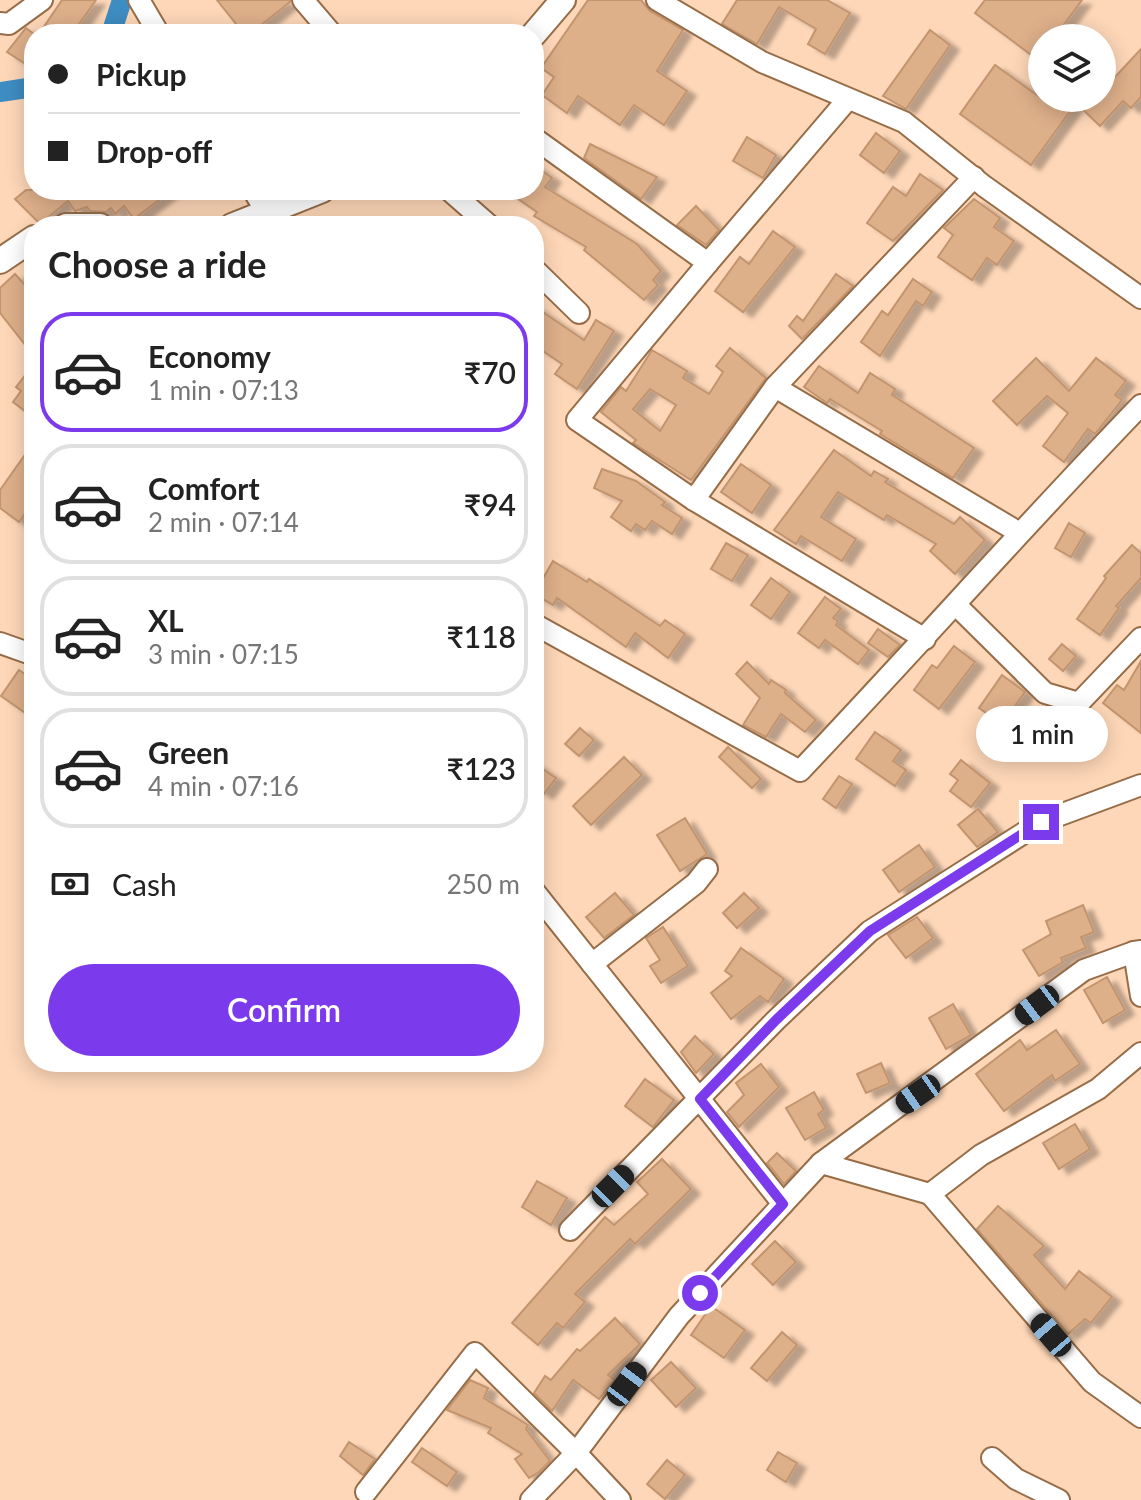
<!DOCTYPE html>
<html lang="en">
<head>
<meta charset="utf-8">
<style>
  :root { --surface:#fff; --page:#f6f6f6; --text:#222; --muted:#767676; --line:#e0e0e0; --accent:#7c3aed }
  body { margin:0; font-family:Lato,sans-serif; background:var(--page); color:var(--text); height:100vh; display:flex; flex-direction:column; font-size:30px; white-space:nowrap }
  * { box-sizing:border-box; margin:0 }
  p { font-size:26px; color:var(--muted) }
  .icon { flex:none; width:44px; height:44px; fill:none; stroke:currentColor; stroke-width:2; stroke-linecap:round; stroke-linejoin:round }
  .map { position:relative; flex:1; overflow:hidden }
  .drawer { position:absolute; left:24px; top:216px; width:520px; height:856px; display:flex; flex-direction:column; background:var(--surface); border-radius:32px; box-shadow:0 4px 20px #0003 }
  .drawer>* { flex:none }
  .banner { position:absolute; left:24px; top:24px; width:520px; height:176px; border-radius:32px; box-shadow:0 4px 20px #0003; display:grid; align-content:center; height:176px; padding:0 24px; background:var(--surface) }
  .tools { position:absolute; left:1028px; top:24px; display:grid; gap:16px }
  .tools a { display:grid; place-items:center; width:88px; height:88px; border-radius:50%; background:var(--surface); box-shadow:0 4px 20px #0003; font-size:40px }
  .end { position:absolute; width:36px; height:36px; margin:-18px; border:10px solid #7c3aed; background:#fff; box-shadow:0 0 0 4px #fff }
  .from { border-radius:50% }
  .bubble { position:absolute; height:56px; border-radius:28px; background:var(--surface); box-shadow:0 4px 20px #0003; font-size:26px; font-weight:600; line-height:56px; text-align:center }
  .car { position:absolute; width:24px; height:48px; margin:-24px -12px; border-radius:10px; box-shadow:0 0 6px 2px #0007; background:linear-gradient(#222 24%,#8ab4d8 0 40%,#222 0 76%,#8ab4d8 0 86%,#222 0) }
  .banner b { display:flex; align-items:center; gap:28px; height:76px; font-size:30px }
  .banner b+b { border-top:2px solid var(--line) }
  .banner i { width:20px; height:20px; background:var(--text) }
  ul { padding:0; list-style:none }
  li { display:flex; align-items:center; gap:24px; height:120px; margin:0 16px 12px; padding:0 8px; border:4px solid var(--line); border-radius:32px }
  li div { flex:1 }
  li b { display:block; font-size:30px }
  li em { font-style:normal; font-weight:600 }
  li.active { border-color:var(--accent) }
  li>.icon { width:72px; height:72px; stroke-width:1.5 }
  h2 { padding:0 24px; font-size:36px; line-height:96px }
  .pay { display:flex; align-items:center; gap:20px; height:88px; padding:0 24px; font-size:30px }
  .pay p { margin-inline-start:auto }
  .action { display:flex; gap:16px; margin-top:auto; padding:16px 24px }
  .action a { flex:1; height:92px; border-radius:48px; background:var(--accent); color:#fff; font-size:32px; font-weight:600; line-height:92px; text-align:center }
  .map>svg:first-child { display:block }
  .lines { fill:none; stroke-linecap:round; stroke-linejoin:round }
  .canal { stroke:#3e8dc2; stroke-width:20 }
  .building { fill:#deb08a; stroke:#c2956f; stroke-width:2; fill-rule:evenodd; filter:url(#shadow) }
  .minor-casing { stroke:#976d48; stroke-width:24 }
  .tertiary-casing { stroke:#976d48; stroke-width:28 }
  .minor { stroke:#fff; stroke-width:20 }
  .tertiary { stroke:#fff; stroke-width:24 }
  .route { stroke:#7c3aed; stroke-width:10 }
</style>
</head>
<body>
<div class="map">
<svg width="1141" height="1500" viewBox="0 0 1141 1500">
  <defs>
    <filter id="shadow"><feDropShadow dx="9" dy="5" stdDeviation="2" flood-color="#0004"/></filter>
  </defs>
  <rect width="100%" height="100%" fill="#fed7b8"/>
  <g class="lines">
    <!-- canal -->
    <g class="canal">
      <polyline points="111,34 122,0"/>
      <polyline points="0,92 34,87"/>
    </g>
  </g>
  <!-- building -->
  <g class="building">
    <polygon points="62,0 96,0 72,34 39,34"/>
    <polygon points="217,0 290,0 290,2 250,34 244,34"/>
    <polygon points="588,0 641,0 650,11 683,30 657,71 687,91 664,125 634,105 620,125 578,96 567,113 542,95 554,77 541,68"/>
    <polygon points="737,0 827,0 850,13 825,54 808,44 816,29 779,7 757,44 722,24"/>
    <polygon points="985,0 1082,0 1054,38 1042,38 1042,63 975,13"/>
    <polygon points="26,28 34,34 34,55 27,65 7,52"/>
    <polygon points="930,30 950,45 906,109 883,96"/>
    <polygon points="1141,49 1141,97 1131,108 1123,101 1100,126 1076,103 1031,165 960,114 995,65 1041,98 1102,98 1102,91"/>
    <polygon points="876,133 900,151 884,173 860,155"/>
    <polygon points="747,137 776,155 763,178 733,161"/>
    <polygon points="590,144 657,177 641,199 584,158"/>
    <polygon points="534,165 552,178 545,187 637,244 661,271 653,280 658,285 644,300 584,250 586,247 534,216 537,212 505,190 534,190"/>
    <polygon points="920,174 943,190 893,241 867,223 893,187 906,196"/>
    <polygon points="26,190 172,190 134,219 124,206 115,214 111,208 106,212 90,211 87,207 75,211 68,201 40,224 15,199"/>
    <polygon points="974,199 1000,218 994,227 1014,241 997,265 987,258 972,280 938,257 953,235 944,228"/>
    <polygon points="696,206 719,230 706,245 677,225"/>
    <polygon points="773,231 795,247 743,312 715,291 740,257 749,264"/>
    <polygon points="15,274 34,295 34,356 0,313 0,288"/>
    <polygon points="836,274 853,286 802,339 789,326 797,316 803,321"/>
    <polygon points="913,279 932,292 923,306 916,301 880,356 861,342 882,311 888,315"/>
    <polygon points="534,306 584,340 596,320 614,331 577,389 555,374 562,364 534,345"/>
    <path d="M730,348l36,30 -75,102 -58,-37 3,-3 -35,-28 20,-25 5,4 26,-41 35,21 -4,7 26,16 14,-22 -7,-6zM650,389l26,16 -16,26 -27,-22z"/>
    <polygon points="1036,358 1069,391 1096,358 1126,381 1115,395 1122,400 1095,434 1088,429 1064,462 1043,446 1068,413 1047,396 1017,425 993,401"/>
    <polygon points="34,364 34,418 13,402 21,391 16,387"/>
    <polygon points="819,366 858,393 870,373 895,389 892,395 974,448 953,478 880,434 882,431 830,399 827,403 804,387"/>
    <polygon points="34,442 34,501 19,522 0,508 0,490"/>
    <polygon points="834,450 871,476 874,471 888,479 885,482 954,524 960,517 985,540 955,574 930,551 936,544 887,515 884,520 838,492 821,517 856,539 842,561 801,536 796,544 774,530"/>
    <polygon points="741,464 771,485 752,513 721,492"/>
    <polygon points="602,469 636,481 665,502 662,505 682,518 672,534 652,521 645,530 636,524 631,531 611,517 622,501 594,488"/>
    <polygon points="1069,523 1085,533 1071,557 1055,548"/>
    <polygon points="726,543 748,555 732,581 711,569"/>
    <polygon points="1132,545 1141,553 1141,578 1116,606 1119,608 1100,635 1077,619 1106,578 1104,576"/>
    <polygon points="553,561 587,582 589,579 660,626 665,620 685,634 668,658 635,633 626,647 557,598 553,605 534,594"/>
    <polygon points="771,578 790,592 771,619 751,605"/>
    <polygon points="825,597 841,609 833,618 838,621 836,625 869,650 858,664 825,640 819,648 798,633"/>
    <polygon points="878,629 900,645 888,657 868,643"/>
    <polygon points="1062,644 1076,656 1063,671 1049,659"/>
    <polygon points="954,646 975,662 939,709 914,690 932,665 937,668"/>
    <polygon points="1141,661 1141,733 1103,703 1117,685 1124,690"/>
    <polygon points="747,662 769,684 771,680 786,690 785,693 816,720 805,732 781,714 766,737 743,725 760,698 736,674"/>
    <polygon points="19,670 34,680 34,719 1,696"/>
    <polygon points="1002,675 1025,692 1002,724 979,708"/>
    <polygon points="1020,722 1041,737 1030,753 1009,738"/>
    <polygon points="580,728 594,740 579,756 565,744"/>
    <polygon points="875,732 901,750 893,761 906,770 895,786 856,759"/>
    <polygon points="728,747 761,779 752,788 719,757"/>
    <polygon points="624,757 642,775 591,825 573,806"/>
    <polygon points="961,760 990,783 971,807 950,791 958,780 950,774"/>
    <polygon points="534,763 556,778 544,794 534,787"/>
    <polygon points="839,776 852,784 836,808 823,799"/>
    <polygon points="978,809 998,832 977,847 958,825"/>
    <polygon points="685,818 707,854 680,871 657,835"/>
    <polygon points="919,845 935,867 899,892 883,870"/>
    <polygon points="615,893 634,915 604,938 586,917"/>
    <polygon points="744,893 759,908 737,928 723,913"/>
    <polygon points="1083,905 1094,932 1081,937 1086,948 1061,958 1063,962 1039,976 1023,950 1051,934 1046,921"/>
    <polygon points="917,917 933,938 906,958 888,935"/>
    <polygon points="663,927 688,966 661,983 650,966 660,960 646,938"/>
    <polygon points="741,948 784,979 768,1002 760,996 731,1019 711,993 732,976 725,971"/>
    <polygon points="1107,977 1125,1010 1103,1023 1084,990"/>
    <polygon points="953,1004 971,1035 946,1049 929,1018"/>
    <polygon points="1056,1030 1080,1064 1055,1081 1052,1075 1004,1111 976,1074 1020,1040 1027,1050"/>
    <polygon points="695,1036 714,1054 696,1073 681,1052"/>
    <polygon points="881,1063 890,1083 866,1093 857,1074"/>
    <polygon points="761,1064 779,1087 739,1127 727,1112 744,1095 736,1083"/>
    <polygon points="645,1079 674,1100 653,1127 625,1106"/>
    <polygon points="814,1092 824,1110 818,1114 826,1128 805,1140 786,1108"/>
    <polygon points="1075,1124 1090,1149 1059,1169 1043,1143"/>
    <polygon points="777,1153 796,1171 784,1184 767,1163"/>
    <polygon points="662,1159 691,1189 635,1244 630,1239 575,1294 585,1302 563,1328 557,1323 538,1345 512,1323 605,1217 614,1225 648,1194 637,1182"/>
    <polygon points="537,1181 567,1198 551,1225 522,1207"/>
    <polygon points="998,1206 1044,1246 1034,1255 1065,1289 1079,1271 1112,1297 1091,1323 1085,1319 1068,1334 977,1229"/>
    <polygon points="775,1241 796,1262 773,1285 752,1264"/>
    <polygon points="711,1306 745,1330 724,1358 691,1335"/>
    <polygon points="615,1318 640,1344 608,1375 615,1380 599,1399 573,1380 552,1411 534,1393 545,1376 551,1380 577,1349 580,1351"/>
    <polygon points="782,1332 797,1345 767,1381 751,1368"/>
    <polygon points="671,1362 696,1388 676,1407 651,1380"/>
    <polygon points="470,1380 488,1388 484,1398 528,1425 526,1429 550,1461 539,1472 529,1478 515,1459 522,1454 488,1433 491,1428 447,1410"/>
    <polygon points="349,1442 375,1459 363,1475 340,1456"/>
    <polygon points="422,1448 457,1472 447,1486 412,1462"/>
    <polygon points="778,1452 797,1463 786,1482 767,1470"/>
    <polygon points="667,1460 685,1475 665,1499 647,1484"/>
  </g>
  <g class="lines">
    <defs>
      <g id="minor">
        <polyline points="139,0 159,34"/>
        <polyline points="303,0 332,34"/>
        <polyline points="657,0 762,62 904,122 984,186 1141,298"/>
        <polyline points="0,23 9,24 42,0"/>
        <polyline points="534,138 708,263 577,420 694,500 925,639"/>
        <polyline points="974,177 775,387 1018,532"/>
        <polyline points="253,190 275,226"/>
        <polyline points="449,190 490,226"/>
        <polyline points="708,263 848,99"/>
        <polyline points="534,269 579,313"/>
        <polyline points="694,500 775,387"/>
        <polyline points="956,605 1045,693 1079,703 1141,638"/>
        <path d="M534,624l266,147c115,-121 225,-246 341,-366"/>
        <polyline points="0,643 34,655"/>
        <polyline points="534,891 783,1204"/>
        <polyline points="1141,951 1134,952 1141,996"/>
        <polyline points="592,964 696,883 707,869"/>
        <polyline points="821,1163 1084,970 1134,952"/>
        <polyline points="930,1194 1092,1382 1141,1417"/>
        <polyline points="570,1230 776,1020 870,931 1041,822 1141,785"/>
        <polyline points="992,1458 1016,1479 1059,1500"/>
        <polyline points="366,1492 475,1353 576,1453 679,1316 821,1163 930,1194 981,1155 1098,1089 1141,1053"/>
        <polyline points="531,1500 576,1453 620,1500"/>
      </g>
      <g id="tertiary">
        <polyline points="534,34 563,0"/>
        <polyline points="66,226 100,226"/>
        <polyline points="232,226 322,190"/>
        <polyline points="0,261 34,238"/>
      </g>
    </defs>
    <!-- minor casing -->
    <use href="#minor" class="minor-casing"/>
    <!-- tertiary casing -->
    <use href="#tertiary" class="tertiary-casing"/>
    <!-- minor -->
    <use href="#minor" class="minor"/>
    <!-- tertiary -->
    <use href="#tertiary" class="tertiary"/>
  </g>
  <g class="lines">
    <!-- route -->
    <polyline class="route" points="700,1293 783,1204 700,1099 776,1020 870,931 1041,822"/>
  </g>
</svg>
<div class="tools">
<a><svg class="icon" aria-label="layers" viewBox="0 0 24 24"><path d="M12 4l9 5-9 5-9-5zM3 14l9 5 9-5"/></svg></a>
</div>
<i class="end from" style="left:700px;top:1293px"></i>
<i class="end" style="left:1041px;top:822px"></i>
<div class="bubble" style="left:976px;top:706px;width:132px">1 min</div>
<i class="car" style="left:1037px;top:1005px;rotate:233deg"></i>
<i class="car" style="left:918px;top:1094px;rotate:235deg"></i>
<i class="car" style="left:613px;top:1186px;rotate:45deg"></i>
<i class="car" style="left:1051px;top:1335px;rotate:319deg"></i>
<i class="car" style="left:627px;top:1384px;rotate:37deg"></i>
<div class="banner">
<b><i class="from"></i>Pickup</b>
<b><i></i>Drop-off</b>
</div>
<section class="drawer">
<h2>Choose a ride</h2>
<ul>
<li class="active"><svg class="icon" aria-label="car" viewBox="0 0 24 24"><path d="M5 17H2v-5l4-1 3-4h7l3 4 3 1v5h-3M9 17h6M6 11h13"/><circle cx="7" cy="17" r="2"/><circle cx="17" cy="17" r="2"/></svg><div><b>Economy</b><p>1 min · 07:13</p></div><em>₹70</em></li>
<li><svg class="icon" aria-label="car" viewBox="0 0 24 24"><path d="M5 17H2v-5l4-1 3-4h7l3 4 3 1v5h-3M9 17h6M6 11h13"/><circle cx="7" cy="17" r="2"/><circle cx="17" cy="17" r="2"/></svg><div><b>Comfort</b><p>2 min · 07:14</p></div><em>₹94</em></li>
<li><svg class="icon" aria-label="car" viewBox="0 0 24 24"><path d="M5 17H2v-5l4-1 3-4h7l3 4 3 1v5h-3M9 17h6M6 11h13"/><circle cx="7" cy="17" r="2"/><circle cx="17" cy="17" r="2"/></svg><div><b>XL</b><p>3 min · 07:15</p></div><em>₹118</em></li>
<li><svg class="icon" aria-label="car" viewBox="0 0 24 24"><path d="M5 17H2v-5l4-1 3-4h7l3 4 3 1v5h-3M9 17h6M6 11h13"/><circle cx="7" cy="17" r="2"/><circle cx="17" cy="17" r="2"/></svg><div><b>Green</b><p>4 min · 07:16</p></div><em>₹123</em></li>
</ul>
<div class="pay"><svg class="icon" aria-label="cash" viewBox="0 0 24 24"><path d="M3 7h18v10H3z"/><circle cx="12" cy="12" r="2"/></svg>Cash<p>250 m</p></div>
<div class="action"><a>Confirm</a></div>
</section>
</div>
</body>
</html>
